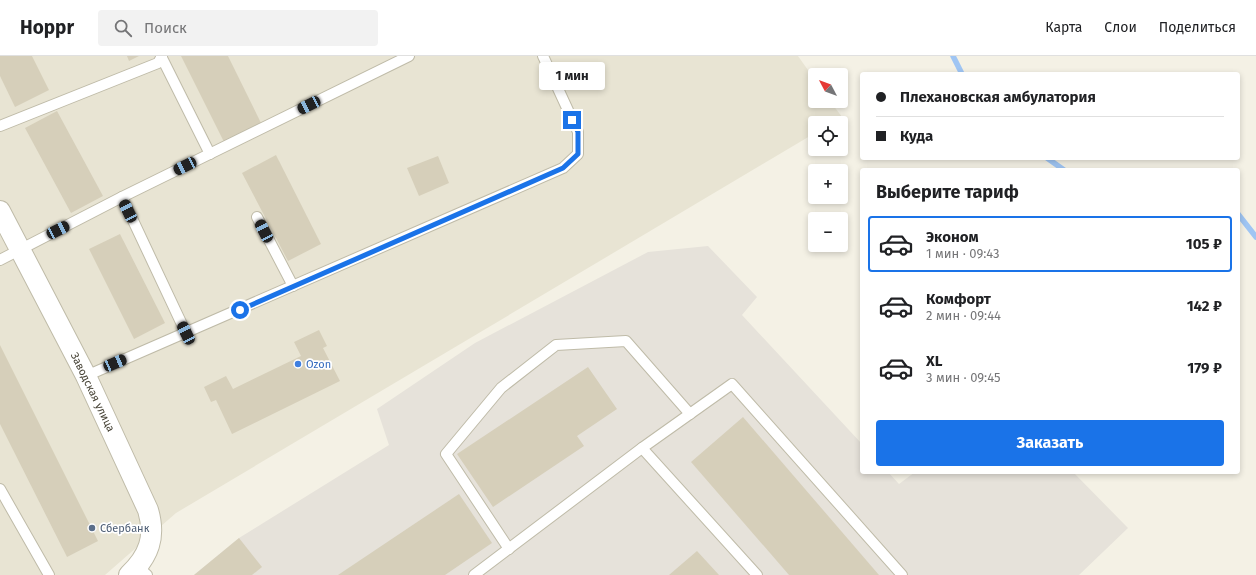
<!DOCTYPE html>
<html lang="ru">
<head>
<meta charset="utf-8">
<style>
  :root { --surface:#fff; --page:#f2f2f2; --text:#202124; --muted:#757577; --line:#e0e0e0; --accent:#1a73e8 }
  body { margin:0; font-family:"Fira Sans",sans-serif; background:var(--page); color:var(--text); height:100vh; display:flex; flex-direction:column; font-size:15px; white-space:nowrap }
  * { box-sizing:border-box; margin:0 }
  p { font-size:13px; color:var(--muted) }
  .icon { flex:none; width:22px; height:22px; fill:none; stroke:currentColor; stroke-width:2; stroke-linecap:round; stroke-linejoin:round }
  .map { position:relative; flex:1; overflow:hidden }
  .drawer { position:absolute; left:860px; top:112px; width:380px; height:306px; display:flex; flex-direction:column; background:var(--surface); border-radius:4px; box-shadow:0 2px 6px #0003 }
  .drawer>* { flex:none }
  .top-card { position:absolute; left:860px; top:16px; width:380px; height:88px; border-radius:4px; box-shadow:0 2px 6px #0003; display:grid; align-content:center; height:88px; padding:0 16px; background:var(--surface) }
  .needle { width:26px; rotate:311deg }
  .fabs { position:absolute; left:808px; top:12px; display:grid; gap:8px }
  .fabs a { display:grid; place-items:center; width:40px; height:40px; border-radius:4px; background:var(--surface); box-shadow:0 2px 6px #0003; font-size:20px }
  .end { position:absolute; width:18px; height:18px; margin:-9px; border:5px solid #1a73e8; background:#fff; box-shadow:0 0 0 2px #fff }
  .from { border-radius:50% }
  .bubble { position:absolute; height:28px; border-radius:4px; background:var(--surface); box-shadow:0 2px 6px #0003; font-size:13px; font-weight:700; line-height:28px; text-align:center }
  .car { position:absolute; width:12px; height:24px; margin:-12px -6px; border-radius:5px; box-shadow:0 0 3px 1px #0007; background:linear-gradient(#222 24%,#8ab4d8 0 40%,#222 0 76%,#8ab4d8 0 86%,#222 0) }
  .top-card b { display:flex; align-items:center; gap:14px; height:38px; font-size:15px }
  .top-card b+b { border-top:1px solid var(--line) }
  .top-card i { width:10px; height:10px; background:var(--text) }
  ul { padding:0; list-style:none }
  li { display:flex; align-items:center; gap:12px; height:56px; margin:0 8px 6px; padding:0 8px; border:2px solid transparent; border-radius:4px }
  li div { flex:1 }
  li b { display:block; font-size:15px }
  li em { font-style:normal; font-weight:700 }
  li.current { border-color:var(--accent) }
  li>.icon { width:36px; height:36px; stroke-width:1.5 }
  h2 { padding:0 16px; font-size:18px; line-height:48px }
  .action { display:flex; gap:8px; margin-top:auto; padding:8px 16px }
  .action a { flex:1; height:46px; border-radius:4px; background:var(--accent); color:#fff; font-size:16px; font-weight:700; line-height:46px; text-align:center }
  header { display:flex; align-items:center; gap:24px; box-sizing:border-box; height:56px; padding:0 20px; background:var(--surface); border-bottom:1px solid var(--line) }
  header strong { font-size:19px }
  nav { display:flex; gap:22px; margin-inline-start:auto; font-size:14px }
  .search { width:280px; height:36px; background:var(--page); display:flex; align-items:center; gap:10px; box-sizing:border-box; padding:0 14px; border-radius:4px; color:var(--muted); font-size:15px }
  .map>svg:first-child { display:block }
  .residential { fill:#e8e4d3 }
  .industrial { fill:#e6e2da }
  .lines { fill:none; stroke-linecap:round; stroke-linejoin:round }
  .stream { stroke:#9fc5f3; stroke-width:5.5 }
  .building { fill:#d6cfba }
  .service-casing { stroke:#bfbba8; stroke-width:12 }
  .minor-casing { stroke:#bfbba8; stroke-width:22 }
  .service { stroke:#fff; stroke-width:10 }
  .minor { stroke:#fff; stroke-width:20 }
  .route { stroke:#1a73e8; stroke-width:5 }
  .shop-dot { fill:#3f7fe0; stroke:#fff; stroke-width:1.5 }
  .service-dot { fill:#5c6f8a; stroke:#fff; stroke-width:1.5 }
  .labels { text-anchor:middle; stroke-width:3.5; stroke-linejoin:round; paint-order:stroke }
  .shop-label { font-size:11px; fill:#366cbe; stroke:#fff; text-anchor:start }
  .street-label { font-size:11px; fill:#464235; stroke:#fff }
  .service-label { font-size:11px; fill:#4e5e75; stroke:#fff; text-anchor:start }
</style>
</head>
<body>
<header>
<strong>Hoppr</strong>
<div class="search"><svg class="icon" aria-label="search" viewBox="0 0 24 24"><circle cx="10" cy="10" r="6"/><path d="M15 15l6 6"/></svg>Поиск</div>
<nav><a>Карта</a><a>Слои</a><a>Поделиться</a></nav>
</header>
<div class="map">
<svg width="1256" height="519" viewBox="0 0 1256 519">
  <rect width="100%" height="100%" fill="#f4f1e5"/>
  <!-- residential -->
  <polygon class="residential" points="0,0 798,0 815,24 815,45 830,45 842,61 832,67 815,67 815,77 176,457 105,519 0,519"/>
  <!-- industrial -->
  <polygon class="industrial" points="708,190 757,241 742,259 862,388 862,416 888,416 899,428 915,416 1073,416 1128,472 1079,519 194,519 239,482 389,389 377,353 475,287 648,196"/>
  <g class="lines">
    <!-- stream -->
    <g class="stream">
      <polyline points="953,0 962,18"/>
      <polyline points="1047,102 1064,114"/>
      <polyline points="1238,158 1256,181"/>
    </g>
  </g>
  <!-- building -->
  <g class="building">
    <polygon points="0,0 32,0 49,34 15,51 0,20"/>
    <polygon points="127,0 139,0 129,5"/>
    <polygon points="181,0 228,0 261,67 224,86"/>
    <polygon points="57,55 103,140 71,157 25,72"/>
    <polygon points="276,99 321,188 288,205 242,117"/>
    <polygon points="438,100 449,127 419,140 407,112"/>
    <polygon points="120,178 165,267 134,283 89,193"/>
    <polygon points="319,274 327,290 323,292 340,325 232,378 216,344 211,346 204,331 226,320 233,333 301,300 294,286"/>
    <polygon points="0,289 98,485 67,501 0,368"/>
    <polygon points="588,311 617,353 577,380 584,390 493,451 457,398"/>
    <polygon points="743,361 879,519 789,519 691,406"/>
    <polygon points="459,438 492,487 445,519 338,519"/>
    <polygon points="239,482 262,511 252,519 194,519"/>
    <polygon points="697,495 719,519 669,519"/>
  </g>
  <g class="lines">
    <defs>
      <g id="service">
        <polyline points="161,0 210,98"/>
        <polyline points="0,70 158,7 162,0"/>
        <polyline points="122,141 186,277"/>
        <polyline points="257,161 293,230"/>
        <polyline points="0,204 122,141 409,0"/>
        <polyline points="86,320 563,112 578,98 578,76 543,0"/>
        <polyline points="642,392 732,328 902,519"/>
        <polyline points="0,433 49,519"/>
        <polyline points="509,493 446,398 501,332 556,289 626,285 690,358"/>
        <polyline points="138,511 147,519"/>
        <polyline points="474,519 642,392 757,519"/>
      </g>
      <path id="minor" d="M0,155l86,165 62,134c8,27 1,46 -19,65"/>
    </defs>
    <!-- service casing -->
    <use href="#service" class="service-casing"/>
    <!-- minor casing -->
    <use href="#minor" class="minor-casing"/>
    <!-- service -->
    <use href="#service" class="service"/>
    <!-- minor -->
    <use href="#minor" class="minor"/>
  </g>
  <g class="lines">
    <!-- route -->
    <polyline class="route" points="240,254 563,112 578,98 578,76 572,64"/>
  </g>
  <!-- markers -->
  <circle class="shop-dot" cx="298" cy="308" r="4"/>
  <circle class="service-dot" cx="92" cy="472" r="4"/>
  <g class="labels">
    <!-- shop labels -->
    <g class="shop-label">
      <text x="306" y="312">Ozon</text>
    </g>
    <!-- street labels -->
    <g class="street-label">
      <text transform="translate(93 336) rotate(64)" y="4">Заводская улица</text>
    </g>
    <!-- service labels -->
    <g class="service-label">
      <text x="100" y="476">Сбербанк</text>
    </g>
  </g>
</svg>
<div class="fabs">
<a><svg class="needle" viewBox="-14 -14 28 28"><path d="M0-13l5 13h-10z" fill="#e53935"/><path d="M0 13l5-13h-10z" fill="#757577"/></svg></a>
<a><svg class="icon" aria-label="locate" viewBox="0 0 24 24"><circle cx="12" cy="12" r="6"/><path d="M12 2v4M12 18v4M2 12h4M18 12h4"/></svg></a>
<a>+</a>
<a>−</a>
</div>
<i class="end from" style="left:240px;top:254px"></i>
<i class="end" style="left:572px;top:64px"></i>
<div class="bubble" style="left:539px;top:6px;width:66px">1 мин</div>
<i class="car" style="left:309px;top:49px;rotate:244deg"></i>
<i class="car" style="left:185px;top:110px;rotate:244deg"></i>
<i class="car" style="left:128px;top:155px;rotate:334deg"></i>
<i class="car" style="left:58px;top:174px;rotate:63deg"></i>
<i class="car" style="left:264px;top:175px;rotate:333deg"></i>
<i class="car" style="left:186px;top:277px;rotate:334deg"></i>
<i class="car" style="left:115px;top:307px;rotate:67deg"></i>
<div class="top-card">
<b><i class="from"></i>Плехановская амбулатория</b>
<b><i></i>Куда</b>
</div>
<section class="drawer">
<h2>Выберите тариф</h2>
<ul>
<li class="current"><svg class="icon" aria-label="car" viewBox="0 0 24 24"><path d="M5 17H2v-5l4-1 3-4h7l3 4 3 1v5h-3M9 17h6M6 11h13"/><circle cx="7" cy="17" r="2"/><circle cx="17" cy="17" r="2"/></svg><div><b>Эконом</b><p>1 мин · 09:43</p></div><em>105 ₽</em></li>
<li><svg class="icon" aria-label="car" viewBox="0 0 24 24"><path d="M5 17H2v-5l4-1 3-4h7l3 4 3 1v5h-3M9 17h6M6 11h13"/><circle cx="7" cy="17" r="2"/><circle cx="17" cy="17" r="2"/></svg><div><b>Комфорт</b><p>2 мин · 09:44</p></div><em>142 ₽</em></li>
<li><svg class="icon" aria-label="car" viewBox="0 0 24 24"><path d="M5 17H2v-5l4-1 3-4h7l3 4 3 1v5h-3M9 17h6M6 11h13"/><circle cx="7" cy="17" r="2"/><circle cx="17" cy="17" r="2"/></svg><div><b>XL</b><p>3 мин · 09:45</p></div><em>179 ₽</em></li>
</ul>
<div class="action"><a>Заказать</a></div>
</section>
</div>
</body>
</html>
